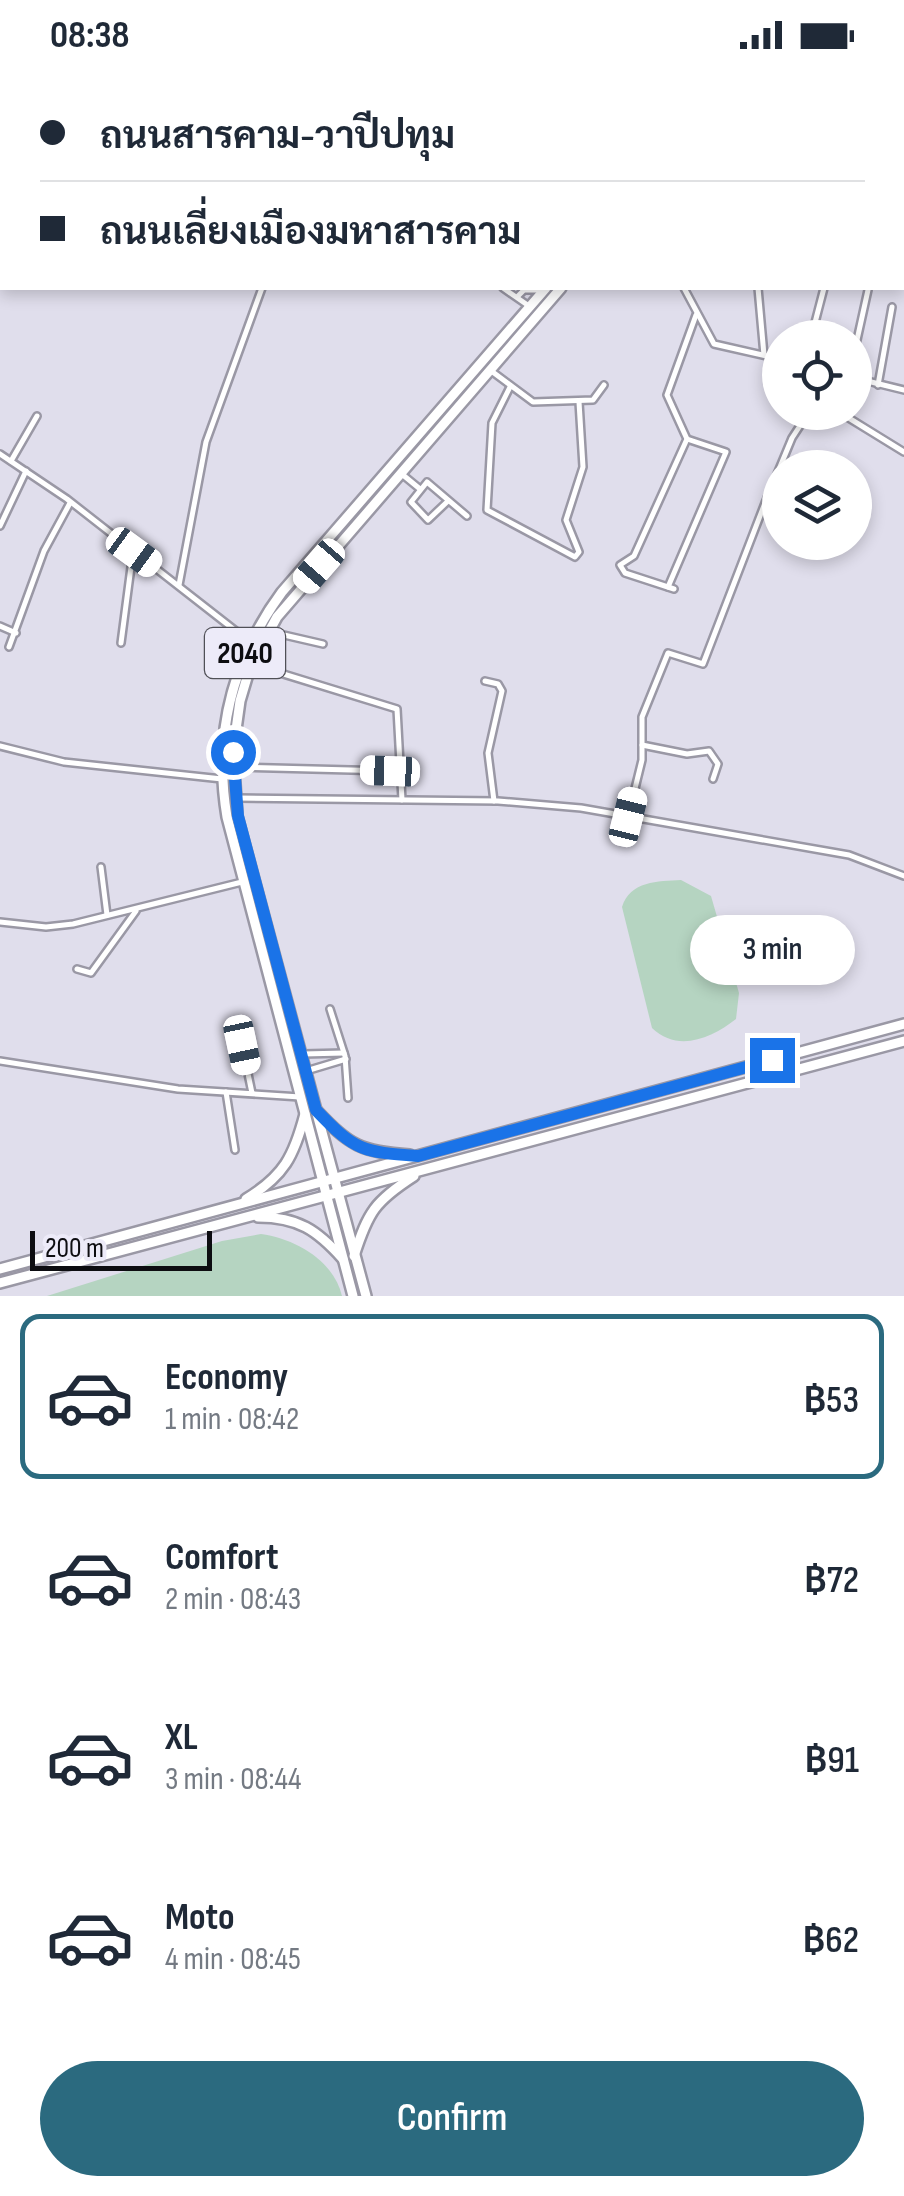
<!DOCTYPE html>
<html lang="en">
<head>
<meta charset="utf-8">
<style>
  :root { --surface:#fff; --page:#f6f6f7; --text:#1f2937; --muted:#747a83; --line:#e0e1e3; --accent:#2b6a7f }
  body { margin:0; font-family:"Sofia Sans Condensed",Sarabun,sans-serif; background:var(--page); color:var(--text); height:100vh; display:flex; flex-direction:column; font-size:38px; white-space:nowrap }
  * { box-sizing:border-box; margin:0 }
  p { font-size:32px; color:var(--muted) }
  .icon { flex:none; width:55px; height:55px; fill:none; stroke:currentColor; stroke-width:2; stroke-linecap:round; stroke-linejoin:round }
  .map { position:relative; height:1226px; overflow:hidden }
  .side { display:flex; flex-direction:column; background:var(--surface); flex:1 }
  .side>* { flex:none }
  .top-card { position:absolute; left:0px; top:0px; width:905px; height:220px; box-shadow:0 5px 15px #0003; display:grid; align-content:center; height:220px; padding:0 40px; background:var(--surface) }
  .controls { position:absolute; left:762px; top:250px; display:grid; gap:20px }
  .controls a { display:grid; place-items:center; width:110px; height:110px; border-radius:50%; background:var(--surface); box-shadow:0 5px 15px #0003; font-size:50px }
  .scale { position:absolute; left:30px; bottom:25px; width:182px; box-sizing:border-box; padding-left:10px; border:5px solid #0d0d11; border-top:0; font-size:28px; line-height:35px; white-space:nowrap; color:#0d0d11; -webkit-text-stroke:8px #edebf9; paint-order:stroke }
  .end { position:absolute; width:45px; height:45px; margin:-22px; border:12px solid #1a73e8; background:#fff; box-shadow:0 0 0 5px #fff }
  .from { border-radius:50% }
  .bubble { position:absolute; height:70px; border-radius:35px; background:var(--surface); box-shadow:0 5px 15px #0003; font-size:32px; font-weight:600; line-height:70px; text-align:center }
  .car { position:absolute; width:30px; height:60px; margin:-30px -15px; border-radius:12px; box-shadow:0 0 8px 2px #0007; background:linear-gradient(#fff 24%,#345 0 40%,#fff 0 76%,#345 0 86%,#fff 0) }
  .top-card b { display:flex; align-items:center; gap:35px; height:95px; font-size:38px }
  .top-card b+b { border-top:2px solid var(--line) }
  .top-card i { width:25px; height:25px; background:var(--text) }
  ul { padding:18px 0 0; list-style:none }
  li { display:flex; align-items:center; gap:30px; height:165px; margin:0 20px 15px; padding:0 20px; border:5px solid transparent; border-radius:20px }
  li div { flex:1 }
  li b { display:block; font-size:38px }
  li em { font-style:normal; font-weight:600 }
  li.active { border-color:var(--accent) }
  li>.icon { width:90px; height:90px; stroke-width:1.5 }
  .cta { display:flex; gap:20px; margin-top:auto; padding:20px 40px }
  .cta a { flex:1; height:115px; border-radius:60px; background:var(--accent); color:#fff; font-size:40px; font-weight:600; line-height:115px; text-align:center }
  .status { display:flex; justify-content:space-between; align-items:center; height:70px; padding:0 50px; background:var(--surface); direction:ltr }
  .status svg { height:28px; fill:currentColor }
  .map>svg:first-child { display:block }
  .green { fill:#b5d4c1 }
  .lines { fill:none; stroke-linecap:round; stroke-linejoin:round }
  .minor-casing { stroke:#9a98a5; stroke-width:10 }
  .primary-casing { stroke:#9a98a5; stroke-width:14 }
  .trunk-casing { stroke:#9a98a5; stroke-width:14 }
  .minor { stroke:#fff; stroke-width:5 }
  .primary { stroke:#fff; stroke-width:9 }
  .trunk { stroke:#fff; stroke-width:9 }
  .route { stroke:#1a73e8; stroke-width:12 }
  .labels { text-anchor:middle; stroke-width:10; stroke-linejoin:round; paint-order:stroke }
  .shield { fill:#edebf9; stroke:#505057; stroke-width:2.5 }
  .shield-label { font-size:30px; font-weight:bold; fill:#0d0d11 }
</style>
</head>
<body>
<div class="status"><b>08:38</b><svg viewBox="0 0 49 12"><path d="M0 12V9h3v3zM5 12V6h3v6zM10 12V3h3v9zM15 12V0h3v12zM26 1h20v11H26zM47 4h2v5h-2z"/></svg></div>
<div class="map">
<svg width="904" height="1226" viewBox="0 0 904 1226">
  <rect width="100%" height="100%" fill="#e0deec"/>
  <!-- green -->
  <g class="green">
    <path d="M681,810l30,16 28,97 -3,26c-24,19 -58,34 -84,9l-30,-121c8,-26 36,-26 59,-27z"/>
    <path d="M261,1164c35,5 73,27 81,62h-295l175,-55z"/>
  </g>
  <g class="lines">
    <defs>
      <g id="minor">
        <polyline points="769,0 769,2"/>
        <polyline points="293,2 308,0"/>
        <polyline points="339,2 340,0"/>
        <polyline points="566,2 567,0"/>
        <polyline points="0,17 2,17"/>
        <polyline points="902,48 904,47"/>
        <polyline points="902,131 904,133"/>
        <polyline points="902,147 904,148"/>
        <polyline points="902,205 904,205"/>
        <polyline points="503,218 529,236"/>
        <polyline points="684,218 714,274 780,289"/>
        <polyline points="758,218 764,285"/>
        <polyline points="518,226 524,220 542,220"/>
        <polyline points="811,268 824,218"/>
        <polyline points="855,279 868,220"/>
        <polyline points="490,300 533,332 593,330 604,315"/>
        <polyline points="855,308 904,320"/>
        <polyline points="878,315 892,237"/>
        <polyline points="510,317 492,353 487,440 575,487 579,482 566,450 583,397 579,332"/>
        <polyline points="839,342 904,382"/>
        <polyline points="0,384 67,429 250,572"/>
        <polyline points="11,391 37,346"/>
        <polyline points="403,405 420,419"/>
        <polyline points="448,431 428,450 411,432 427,412 467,446"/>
        <polyline points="0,456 26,401"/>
        <polyline points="179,515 206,372 262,218"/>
        <polyline points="668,517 726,382 687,369"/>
        <polyline points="674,519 625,503 620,495 634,486 687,369 667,325 696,245"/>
        <polyline points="0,556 16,563"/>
        <polyline points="271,562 323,574"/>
        <polyline points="121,573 133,482"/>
        <polyline points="9,577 44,481 70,433"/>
        <polyline points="251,594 397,639 402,730"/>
        <polyline points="485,611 498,614 502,621 488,683 494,731"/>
        <polyline points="642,675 687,684 709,681 718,694 713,709"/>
        <polyline points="0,676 64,692 222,709"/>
        <polyline points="236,697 390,701"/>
        <polyline points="238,728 498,731 581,738 849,785 904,806"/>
        <polyline points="628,747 642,690 642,647 668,583 703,594 765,433 792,368 809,342"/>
        <polyline points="101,797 107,845"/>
        <polyline points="0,852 46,857 73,854 242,812"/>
        <polyline points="77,899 91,903 136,841"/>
        <polyline points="330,939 345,986 348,1028"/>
        <polyline points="242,975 252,1023"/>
        <polyline points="303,984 344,983"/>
        <polyline points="0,991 178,1019 300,1027"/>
        <polyline points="306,1001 346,989"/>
        <polyline points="226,1022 235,1080"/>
      </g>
      <g id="primary">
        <polyline points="733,2 735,0"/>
        <polyline points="749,2 751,0"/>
        <path d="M353,1226l-126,-479c-14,-83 5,-157 55,-225l264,-304"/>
        <polyline points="366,1226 237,746 233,681 240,631 251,594 277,547 561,218"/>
      </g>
      <g id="trunk">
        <path d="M316,1040c34,36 45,42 94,45"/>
        <path d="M246,1129c38,-23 48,-43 59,-85"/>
        <path d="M258,1147c40,0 59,13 85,42"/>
        <path d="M354,1186c14,-44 21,-55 60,-80"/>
        <polyline points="0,1199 904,954"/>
        <polyline points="0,1213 904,971"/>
      </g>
    </defs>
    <!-- minor casing -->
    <use href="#minor" class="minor-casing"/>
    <!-- primary casing -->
    <use href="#primary" class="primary-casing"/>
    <!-- trunk casing -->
    <use href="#trunk" class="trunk-casing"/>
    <!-- minor -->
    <use href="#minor" class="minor"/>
    <!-- primary -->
    <use href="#primary" class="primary"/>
    <!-- trunk -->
    <use href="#trunk" class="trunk"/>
  </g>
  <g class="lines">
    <!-- route -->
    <path class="route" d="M233,682l5,64 78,294c39,41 46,42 102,46l354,-96"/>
  </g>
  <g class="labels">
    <!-- shield labels -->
    <rect class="shield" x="205" y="558" width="80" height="50" rx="8"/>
    <g class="shield-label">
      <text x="245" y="593">2040</text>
    </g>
  </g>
</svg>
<div class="controls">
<a><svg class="icon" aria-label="locate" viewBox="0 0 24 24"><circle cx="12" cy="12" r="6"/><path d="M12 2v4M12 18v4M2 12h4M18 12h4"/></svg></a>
<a><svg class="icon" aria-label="layers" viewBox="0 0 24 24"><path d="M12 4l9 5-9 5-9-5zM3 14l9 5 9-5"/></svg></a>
</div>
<div class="scale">200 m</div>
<i class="end from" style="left:233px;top:682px"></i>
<i class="end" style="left:772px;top:990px"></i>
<div class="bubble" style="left:690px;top:845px;width:165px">3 min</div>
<i class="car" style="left:134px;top:482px;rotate:126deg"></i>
<i class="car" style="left:319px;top:496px;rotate:221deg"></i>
<i class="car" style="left:390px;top:701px;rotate:272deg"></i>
<i class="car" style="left:628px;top:747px;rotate:14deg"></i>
<i class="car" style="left:242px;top:975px;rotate:168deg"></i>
<div class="top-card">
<b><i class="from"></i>ถนนสารคาม-วาปีปทุม</b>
<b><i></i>ถนนเลี่ยงเมืองมหาสารคาม</b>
</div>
</div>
<section class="side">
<ul>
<li class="active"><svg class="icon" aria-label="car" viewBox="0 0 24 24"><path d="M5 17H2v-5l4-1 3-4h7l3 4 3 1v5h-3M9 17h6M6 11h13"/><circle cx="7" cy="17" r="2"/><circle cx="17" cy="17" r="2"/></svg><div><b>Economy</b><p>1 min · 08:42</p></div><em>฿53</em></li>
<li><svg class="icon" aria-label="car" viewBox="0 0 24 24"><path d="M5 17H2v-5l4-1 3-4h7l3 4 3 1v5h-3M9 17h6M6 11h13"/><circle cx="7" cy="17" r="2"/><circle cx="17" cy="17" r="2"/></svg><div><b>Comfort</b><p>2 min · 08:43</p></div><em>฿72</em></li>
<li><svg class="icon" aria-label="car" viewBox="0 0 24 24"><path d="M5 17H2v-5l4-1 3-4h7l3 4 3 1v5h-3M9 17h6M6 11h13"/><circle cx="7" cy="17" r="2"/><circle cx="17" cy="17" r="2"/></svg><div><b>XL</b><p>3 min · 08:44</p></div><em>฿91</em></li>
<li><svg class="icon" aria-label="car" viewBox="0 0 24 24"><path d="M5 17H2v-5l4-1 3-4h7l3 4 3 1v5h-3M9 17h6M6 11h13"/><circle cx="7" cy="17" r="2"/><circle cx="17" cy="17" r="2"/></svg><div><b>Moto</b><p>4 min · 08:45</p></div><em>฿62</em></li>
</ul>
<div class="cta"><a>Confirm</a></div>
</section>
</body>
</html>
